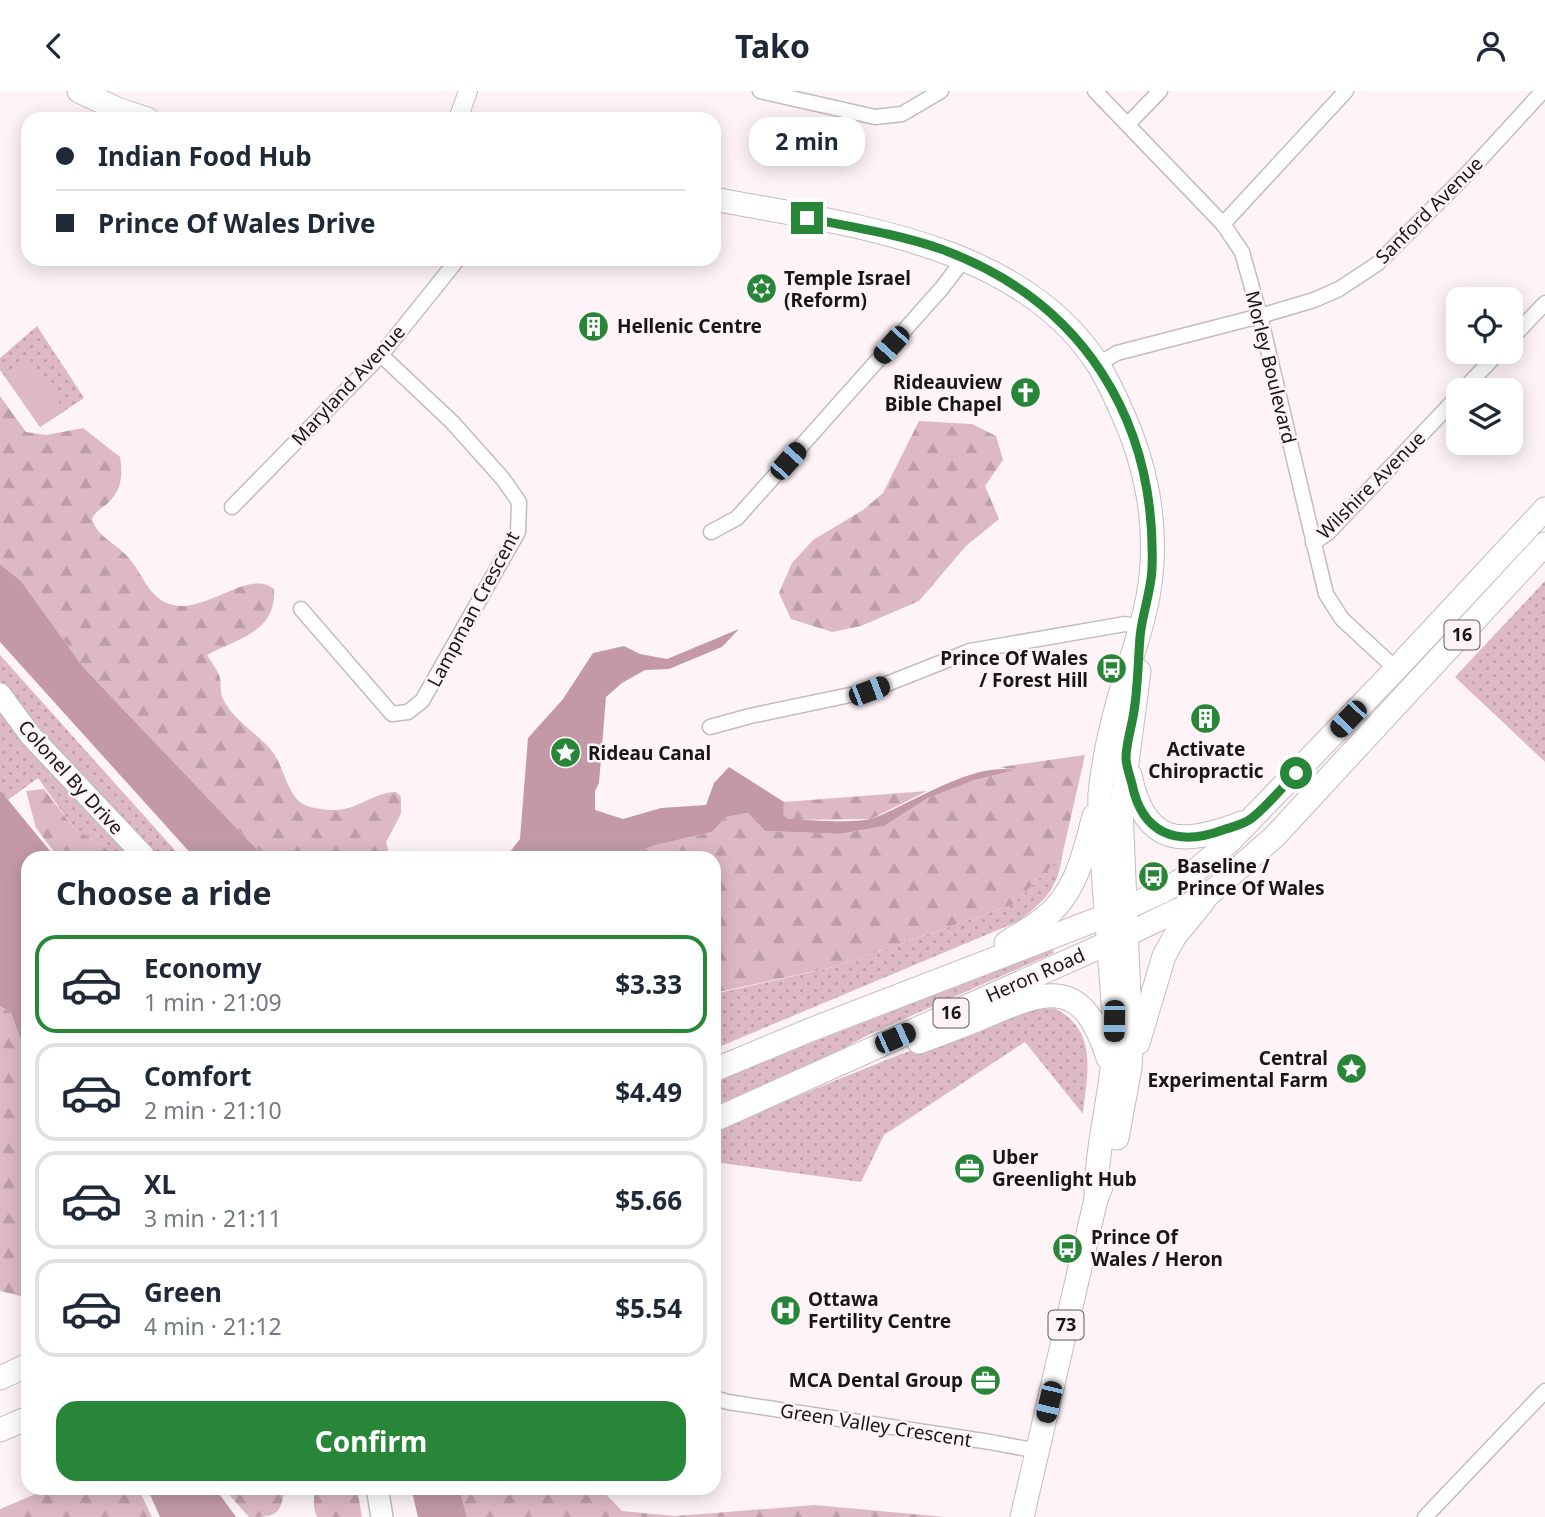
<!DOCTYPE html>
<html lang="en">
<head>
<meta charset="utf-8">
<style>
  :root { --surface:#fff; --page:#f6f6f7; --text:#1f2937; --muted:#747a83; --line:#e0e1e3; --accent:#278638 }
  body { margin:0; font-family:"Noto Sans",sans-serif; background:var(--page); color:var(--text); height:100vh; display:flex; flex-direction:column; font-size:26px; white-space:nowrap }
  * { box-sizing:border-box; margin:0 }
  p { font-size:23px; color:var(--muted) }
  .icon { flex:none; width:38px; height:38px; fill:none; stroke:currentColor; stroke-width:2; stroke-linecap:round; stroke-linejoin:round }
  .map { position:relative; flex:1; overflow:hidden }
  .details { position:absolute; left:21px; top:760px; width:700px; height:644px; display:flex; flex-direction:column; background:var(--surface); border-radius:21px; box-shadow:0 4px 18px #0003 }
  .details>* { flex:none }
  .hud { position:absolute; left:21px; top:21px; width:700px; height:154px; border-radius:21px; box-shadow:0 4px 18px #0003; display:grid; align-content:center; height:154px; padding:0 35px; background:var(--surface) }
  .controls { position:absolute; left:1446px; top:196px; display:grid; gap:14px }
  .controls a { display:grid; place-items:center; width:77px; height:77px; border-radius:14px; background:var(--surface); box-shadow:0 4px 18px #0003; font-size:35px }
  .end { position:absolute; width:32px; height:32px; margin:-16px; border:9px solid #278638; background:#fff; box-shadow:0 0 0 4px #fff }
  .from { border-radius:50% }
  .bubble { position:absolute; height:49px; border-radius:21px; background:var(--surface); box-shadow:0 4px 18px #0003; font-size:23px; font-weight:700; line-height:49px; text-align:center }
  .car { position:absolute; width:21px; height:42px; margin:-21px -10px; border-radius:9px; box-shadow:0 0 5px 2px #0007; background:linear-gradient(#222 24%,#8ab4d8 0 40%,#222 0 76%,#8ab4d8 0 86%,#222 0) }
  .hud b { display:flex; align-items:center; gap:24px; height:66px; font-size:26px }
  .hud b+b { border-top:2px solid var(--line) }
  .hud i { width:18px; height:18px; background:var(--text) }
  ul { padding:0; list-style:none }
  li { display:flex; align-items:center; gap:21px; height:98px; margin:0 14px 10px; padding:0 21px; border:4px solid var(--line); border-radius:21px }
  li div { flex:1 }
  li b { display:block; font-size:26px }
  li em { font-style:normal; font-weight:700 }
  li.on { border-color:var(--accent) }
  li>.icon { width:63px; height:63px; stroke-width:1.5 }
  h2 { padding:0 35px; font-size:32px; line-height:84px }
  .button { display:flex; gap:14px; margin-top:auto; padding:14px 35px }
  .button a { flex:1; height:80px; border-radius:21px; background:var(--accent); color:#fff; font-size:28px; font-weight:700; line-height:80px; text-align:center }
  header { display:flex; justify-content:space-between; align-items:center; height:91px; padding:0 35px; background:var(--surface); font-size:32px; font-weight:700 }
  .map>svg:first-child { display:block }
  .grass { fill:url(#grass-dots) }
  .forest { fill:url(#forest-firs) }
  .garden { fill:#ddb9c5 }
  .water { fill:#c399a8 }
  .lines { fill:none; stroke-linecap:round; stroke-linejoin:round }
  .minor-casing { stroke:#c5bbbe; stroke-width:17 }
  .tertiary-casing { stroke:#c5bbbe; stroke-width:20 }
  .secondary-casing { stroke:#c5bbbe; stroke-width:24 }
  .primary-casing { stroke:#c5bbbe; stroke-width:25 }
  .minor { stroke:#fff; stroke-width:14 }
  .tertiary { stroke:#fff; stroke-width:18 }
  .secondary { stroke:#fff; stroke-width:21 }
  .primary { stroke:#fff; stroke-width:23 }
  .route { stroke:#278638; stroke-width:9 }
  .labels { text-anchor:middle; stroke-width:5; stroke-linejoin:round; paint-order:stroke }
  .shield { fill:#fef4f7; stroke:#5e595a; stroke-width:2 }
  .shield-label { font-size:18px; font-weight:bold; fill:#191617 }
  .street-label { font-size:19px; fill:#191617; stroke:#fef4f7 }
  .poi-label { font-size:19px; font-weight:bold; fill:#191617; stroke:#fef4f7; text-anchor:start }
</style>
</head>
<body>
<header><svg class="icon" aria-label="back" viewBox="0 0 24 24"><path d="M15 5l-7 7 7 7"/></svg>Tako<svg class="icon" aria-label="person" viewBox="0 0 24 24"><circle cx="12" cy="8" r="4"/><path d="M4 21q1-7 8-7t8 7"/></svg></header>
<div class="map">
<svg width="1545" height="1426" viewBox="0 0 1545 1426">
  <defs>
    <pattern id="grass-dots" width="8" height="8" patternUnits="userSpaceOnUse" patternTransform="scale(1.75)"><rect width="8" height="8" fill="#ddb9c5"/><path d="M2 2h.1M6 6h.1" fill="none" stroke="#bd9ea8" stroke-width="1.8" stroke-linecap="round"/></pattern>
    <pattern id="forest-firs" width="22" height="20" patternUnits="userSpaceOnUse" patternTransform="scale(1.75)"><rect width="22" height="20" fill="#ddb9c5"/><path d="M5 1l3.5 6h-7zM16 11l3.5 6h-7z" fill="#bd9ea8"/></pattern>
  </defs>
  <rect width="100%" height="100%" fill="#fef4f7"/>
  <!-- grass -->
  <g class="grass">
    <polygon points="37,235 84,307 40,336 0,279 0,267"/>
    <polygon points="1545,490 1545,671 1455,586"/>
    <polygon points="0,564 181,766 157,766 109,720 26,625 0,590"/>
    <polygon points="0,621 92,727 131,766 119,766 73,736 38,687 8,709 0,699"/>
    <path d="M1062,765c-4,33 -18,45 -43,65l-305,128v-55l120,-27 178,-62z"/>
    <polygon points="1052,858 1054,862 872,942 829,965 714,1015 714,990"/>
    <path d="M1054,917c45,23 33,64 29,106l-58,-72 -141,93 -23,47 -147,-20v-30c82,-35 164,-71 248,-100 31,-10 60,-23 92,-24z"/>
  </g>
  <!-- forest -->
  <g class="forest">
    <path d="M0,305l26,36 20,3 37,-7 37,29c3,17 2,32 -11,45 -7,7 -13,8 -17,17 6,19 24,24 36,38 12,13 18,33 33,43 36,24 86,-34 113,-11 3,43 -37,50 -67,66 4,7 11,15 13,23 1,6 0,15 3,21 11,23 36,34 51,55 9,13 15,43 29,50 7,4 23,6 32,6 23,0 39,-18 61,-18l5,5v17l-15,28 4,15h-126l-181,-190 -62,-86 -21,-17z"/>
    <polygon points="919,330 972,333 996,345 1003,369 985,395 999,428 966,455 919,510 861,535 832,541 791,528 779,502 792,472 813,449 863,419 883,402"/>
    <polygon points="1085,664 1062,765 1012,814 834,876 714,902 714,766 623,766 656,754 712,741 726,726 748,722 765,740 840,743 884,735 928,707 975,689 1012,679 1000,676"/>
    <polygon points="44,698 73,736 119,766 58,766 36,737 26,700"/>
    <polygon points="927,700 871,728 788,729 782,724 784,711"/>
    <polygon points="0,915 11,922 28,968 28,1207 0,1200"/>
    <polygon points="50,1397 138,1397 152,1426 0,1426 0,1418"/>
    <path d="M223,1397h61c-2,28 -10,29 -35,29z"/>
    <polygon points="314,1397 357,1397 362,1426 317,1426 314,1417"/>
    <polygon points="459,1397 600,1397 622,1420 676,1425 815,1414 945,1426 467,1426"/>
  </g>
  <!-- garden -->
  <polygon class="garden" points="29,267 65,320 40,336 4,283"/>
  <!-- water -->
  <g class="water">
    <polygon points="0,473 21,490 83,576 264,766 194,766 0,551"/>
    <path d="M739,538l-17,18 -53,22 -24,1 -23,13 -16,14 -7,86 -4,8v19l28,9 38,-11 45,-3 8,-22 15,-16 55,35 -1,13 5,4c20,1 69,5 86,-1 38,-15 99,-56 140,-48l-39,10 -47,18 -44,28 -44,8 -75,-3 -17,-18 -22,4 -14,15 -56,13 -33,12h-117l14,-18 8,-101 35,-39 30,-46 31,-7 16,8 27,5z"/>
    <polygon points="0,699 55,766 28,766 28,968 11,922 0,915"/>
    <polygon points="147,1397 215,1397 236,1426 160,1426"/>
    <polygon points="411,1397 459,1397 467,1426 418,1426"/>
  </g>
  <g class="lines">
    <defs>
      <g id="minor">
        <polyline points="760,0 875,26 902,23 941,0"/>
        <polyline points="1095,0 1223,133 1242,161 1260,225 1326,503 1342,528 1396,578"/>
        <polyline points="1128,33 1160,0"/>
        <polyline points="1223,133 1346,0"/>
        <polyline points="1510,249 1545,212"/>
        <polyline points="1098,273 1117,262 1260,225 1314,209 1339,198 1377,173 1465,85 1543,0"/>
        <polyline points="1463,299 1499,261"/>
        <polyline points="232,416 381,264 458,168"/>
        <polyline points="711,441 737,427 942,197 964,168"/>
        <polyline points="1313,452 1328,442 1458,305"/>
        <polyline points="301,518 392,623 408,621 422,610 518,441 519,411 503,388 452,331 381,264"/>
        <polyline points="710,636 750,625 869,600 970,560 1125,533 1142,536"/>
        <polyline points="714,1307 728,1311 990,1351 1038,1360"/>
        <polyline points="1425,1426 1545,1300"/>
      </g>
      <polyline id="tertiary" points="458,28 468,0"/>
      <g id="secondary">
        <polyline points="0,603 31,645 145,766"/>
        <polyline points="377,1396 382,1426"/>
      </g>
      <g id="primary">
        <polyline points="79,0 117,18 147,28"/>
        <path d="M714,108c130,25 307,43 385,167 9,15 16,30 23,46 23,50 35,108 29,163 -3,33 -13,62 -23,94 -13,40 -24,83 -28,125 -1,19 2,40 2,58 3,56 9,112 12,168 3,60 -18,118 -18,179"/>
        <path d="M1130,684c15,72 52,71 112,48"/>
        <path d="M1006,852c12,-8 26,-15 37,-24 33,-25 41,-65 51,-103"/>
        <path d="M919,951c22,-8 44,-16 65,-25 65,-29 99,-39 124,41"/>
        <polyline points="1138,952 1164,865 1175,845 1203,811"/>
        <polyline points="714,979 810,939 1124,818 1165,799 1194,781 1229,751 1396,578 1545,418"/>
        <polyline points="714,1029 1126,844 1207,805 1275,745 1545,453"/>
        <polyline points="1117,1047 1130,977 1131,953 1121,718 1139,580"/>
        <polyline points="0,1287 28,1274"/>
        <polyline points="0,1339 28,1327"/>
        <polyline points="1022,1426 1096,1108 1101,1096"/>
      </g>
    </defs>
    <!-- minor casing -->
    <use href="#minor" class="minor-casing"/>
    <!-- tertiary casing -->
    <use href="#tertiary" class="tertiary-casing"/>
    <!-- secondary casing -->
    <use href="#secondary" class="secondary-casing"/>
    <!-- primary casing -->
    <use href="#primary" class="primary-casing"/>
    <!-- minor -->
    <use href="#minor" class="minor"/>
    <!-- tertiary -->
    <use href="#tertiary" class="tertiary"/>
    <!-- secondary -->
    <use href="#secondary" class="secondary"/>
    <!-- primary -->
    <use href="#primary" class="primary"/>
  </g>
  <g class="lines">
    <!-- route -->
    <path class="route" d="M807,127c45,9 91,16 134,31 142,52 216,171 211,320 -1,23 -10,45 -12,68 -2,25 -2,49 -6,74 -2,15 -8,32 -8,47 0,8 4,18 6,26 10,50 45,63 91,46 9,-3 22,-6 29,-12 16,-13 30,-30 44,-45"/>
  </g>
  <!-- icons -->
  <defs>
    <symbol id="synagogue-disc" viewBox="-11 -11 22 22"><circle r="9.5" fill="#278638" stroke="#fef4f7"/><path d="M0-6.5L5.6 3.2H-5.6ZM0 6.5L5.6-3.2H-5.6Z" fill="#fff"/></symbol>
    <symbol id="building-disc" viewBox="-11 -11 22 22"><circle r="9.5" fill="#278638" stroke="#fef4f7"/><path d="M-4-6H4V6H1V3H-1V6H-4ZM-2.5-4.3h1.7v1.8h-1.7ZM.8-4.3h1.7v1.8H.8ZM-2.5-1h1.7V.8h-1.7ZM.8-1h1.7V.8H.8Z" fill="#fff"/></symbol>
    <symbol id="church-disc" viewBox="-11 -11 22 22"><circle r="9.5" fill="#278638" stroke="#fef4f7"/><path d="M-1.2-6h2.4v3.5h3.3v2.4h-3.3V6h-2.4V-.1h-3.3v-2.4h3.3Z" fill="#fff"/></symbol>
    <symbol id="bus-disc" viewBox="-11 -11 22 22"><circle r="9.5" fill="#278638" stroke="#fef4f7"/><path d="M-5-6H5V4H4V6H2V4H-2V6H-4V4H-5ZM-3.5-4V0h7V-4ZM-3.5 1.2v1.5H-2V1.2ZM2 1.2v1.5H3.5V1.2Z" fill="#fff"/></symbol>
    <symbol id="sight-disc" viewBox="-11 -11 22 22"><circle r="9.5" fill="#278638" stroke="#fef4f7"/><path d="M0-6L1.8-2.2L6-1.7L2.9 1.2L3.7 5.4L0 3.3L-3.7 5.4L-2.9 1.2L-6-1.7L-1.8-2.2Z" fill="#fff"/></symbol>
    <symbol id="office-disc" viewBox="-11 -11 22 22"><circle r="9.5" fill="#278638" stroke="#fef4f7"/><path d="M-6-3h4V-5.5h4V-3h4V5H-6ZM-1-4.5V-3h2v-1.5ZM-6 0V1H6V0Z" fill="#fff"/></symbol>
    <symbol id="hospital-disc" viewBox="-11 -11 22 22"><circle r="9.5" fill="#278638" stroke="#fef4f7"/><path d="M-5-5h3v3.5h4V-5h3V5h-3V1.5h-4V5h-3Z" fill="#fff"/></symbol>
  </defs>
  <g fill-rule="evenodd">
    <use href="#synagogue-disc" x="744" y="180" width="35" height="35"/>
    <use href="#building-disc" x="576" y="218" width="35" height="35"/>
    <use href="#church-disc" x="1008" y="284" width="35" height="35"/>
    <use href="#bus-disc" x="1094" y="560" width="35" height="35"/>
    <use href="#building-disc" x="1188" y="610" width="35" height="35"/>
    <use href="#sight-disc" x="548" y="644" width="35" height="35"/>
    <use href="#bus-disc" x="1136" y="768" width="35" height="35"/>
    <use href="#sight-disc" x="1334" y="960" width="35" height="35"/>
    <use href="#office-disc" x="952" y="1060" width="35" height="35"/>
    <use href="#bus-disc" x="1050" y="1140" width="35" height="35"/>
    <use href="#hospital-disc" x="768" y="1202" width="35" height="35"/>
    <use href="#office-disc" x="968" y="1272" width="35" height="35"/>
  </g>
  <g class="labels">
    <!-- shield labels -->
    <g class="shield">
      <rect x="1444.5" y="529.5" width="35" height="29" rx="5"/>
      <rect x="933.5" y="907.5" width="35" height="29" rx="5"/>
      <rect x="1048.5" y="1219.5" width="35" height="29" rx="5"/>
    </g>
    <g class="shield-label">
      <text x="1462" y="550">16</text>
      <text x="951" y="928">16</text>
      <text x="1066" y="1240">73</text>
    </g>
    <!-- street labels -->
    <g class="street-label">
      <text transform="translate(1429 119) rotate(-45)" y="7">Sanford Avenue</text>
      <text transform="translate(1271 276) rotate(76)" y="7">Morley Boulevard</text>
      <text transform="translate(348 294) rotate(-47)" y="7">Maryland Avenue</text>
      <text transform="translate(1371 394) rotate(-45)" y="7">Wilshire Avenue</text>
      <text transform="translate(473 518) rotate(-62)" y="7">Lampman Crescent</text>
      <text transform="translate(71 686) rotate(48)" y="7">Colonel By Drive</text>
      <text transform="translate(1035 884) rotate(-24)" y="7">Heron Road</text>
      <text transform="translate(876 1334) rotate(9)" y="7">Green Valley Crescent</text>
    </g>
    <!-- poi labels -->
    <g class="poi-label">
      <text x="784" y="194">Temple Israel<tspan x="784" dy="22">(Reform)</tspan></text>
      <text x="617" y="242">Hellenic Centre</text>
      <text x="1002" y="298" text-anchor="end">Rideauview<tspan x="1002" dy="22">Bible Chapel</tspan></text>
      <text x="1088" y="574" text-anchor="end">Prince Of Wales<tspan x="1088" dy="22">/ Forest Hill</tspan></text>
      <text x="1206" y="665" text-anchor="middle">Activate<tspan x="1206" dy="22">Chiropractic</tspan></text>
      <text x="588" y="669">Rideau Canal</text>
      <text x="1177" y="782">Baseline /<tspan x="1177" dy="22">Prince Of Wales</tspan></text>
      <text x="1328" y="974" text-anchor="end">Central<tspan x="1328" dy="22">Experimental Farm</tspan></text>
      <text x="992" y="1073">Uber<tspan x="992" dy="22">Greenlight Hub</tspan></text>
      <text x="1091" y="1153">Prince Of<tspan x="1091" dy="22">Wales / Heron</tspan></text>
      <text x="808" y="1215">Ottawa<tspan x="808" dy="22">Fertility Centre</tspan></text>
      <text x="963" y="1296" text-anchor="end">MCA Dental Group</text>
    </g>
  </g>
</svg>
<div class="controls">
<a><svg class="icon" aria-label="locate" viewBox="0 0 24 24"><circle cx="12" cy="12" r="6"/><path d="M12 2v4M12 18v4M2 12h4M18 12h4"/></svg></a>
<a><svg class="icon" aria-label="layers" viewBox="0 0 24 24"><path d="M12 4l9 5-9 5-9-5zM3 14l9 5 9-5"/></svg></a>
</div>
<i class="end from" style="left:1296px;top:682px"></i>
<i class="end" style="left:807px;top:127px"></i>
<div class="bubble" style="left:749px;top:26px;width:116px">2 min</div>
<i class="car" style="left:891px;top:254px;rotate:222deg"></i>
<i class="car" style="left:788px;top:370px;rotate:42deg"></i>
<i class="car" style="left:869px;top:600px;rotate:69deg"></i>
<i class="car" style="left:1348px;top:628px;rotate:224deg"></i>
<i class="car" style="left:1114px;top:930px;rotate:181deg"></i>
<i class="car" style="left:895px;top:947px;rotate:66deg"></i>
<i class="car" style="left:1049px;top:1311px;rotate:193deg"></i>
<div class="hud">
<b><i class="from"></i>Indian Food Hub</b>
<b><i></i>Prince Of Wales Drive</b>
</div>
<section class="details">
<h2>Choose a ride</h2>
<ul>
<li class="on"><svg class="icon" aria-label="car" viewBox="0 0 24 24"><path d="M5 17H2v-5l4-1 3-4h7l3 4 3 1v5h-3M9 17h6M6 11h13"/><circle cx="7" cy="17" r="2"/><circle cx="17" cy="17" r="2"/></svg><div><b>Economy</b><p>1 min · 21:09</p></div><em>$3.33</em></li>
<li><svg class="icon" aria-label="car" viewBox="0 0 24 24"><path d="M5 17H2v-5l4-1 3-4h7l3 4 3 1v5h-3M9 17h6M6 11h13"/><circle cx="7" cy="17" r="2"/><circle cx="17" cy="17" r="2"/></svg><div><b>Comfort</b><p>2 min · 21:10</p></div><em>$4.49</em></li>
<li><svg class="icon" aria-label="car" viewBox="0 0 24 24"><path d="M5 17H2v-5l4-1 3-4h7l3 4 3 1v5h-3M9 17h6M6 11h13"/><circle cx="7" cy="17" r="2"/><circle cx="17" cy="17" r="2"/></svg><div><b>XL</b><p>3 min · 21:11</p></div><em>$5.66</em></li>
<li><svg class="icon" aria-label="car" viewBox="0 0 24 24"><path d="M5 17H2v-5l4-1 3-4h7l3 4 3 1v5h-3M9 17h6M6 11h13"/><circle cx="7" cy="17" r="2"/><circle cx="17" cy="17" r="2"/></svg><div><b>Green</b><p>4 min · 21:12</p></div><em>$5.54</em></li>
</ul>
<div class="button"><a>Confirm</a></div>
</section>
</div>
</body>
</html>
